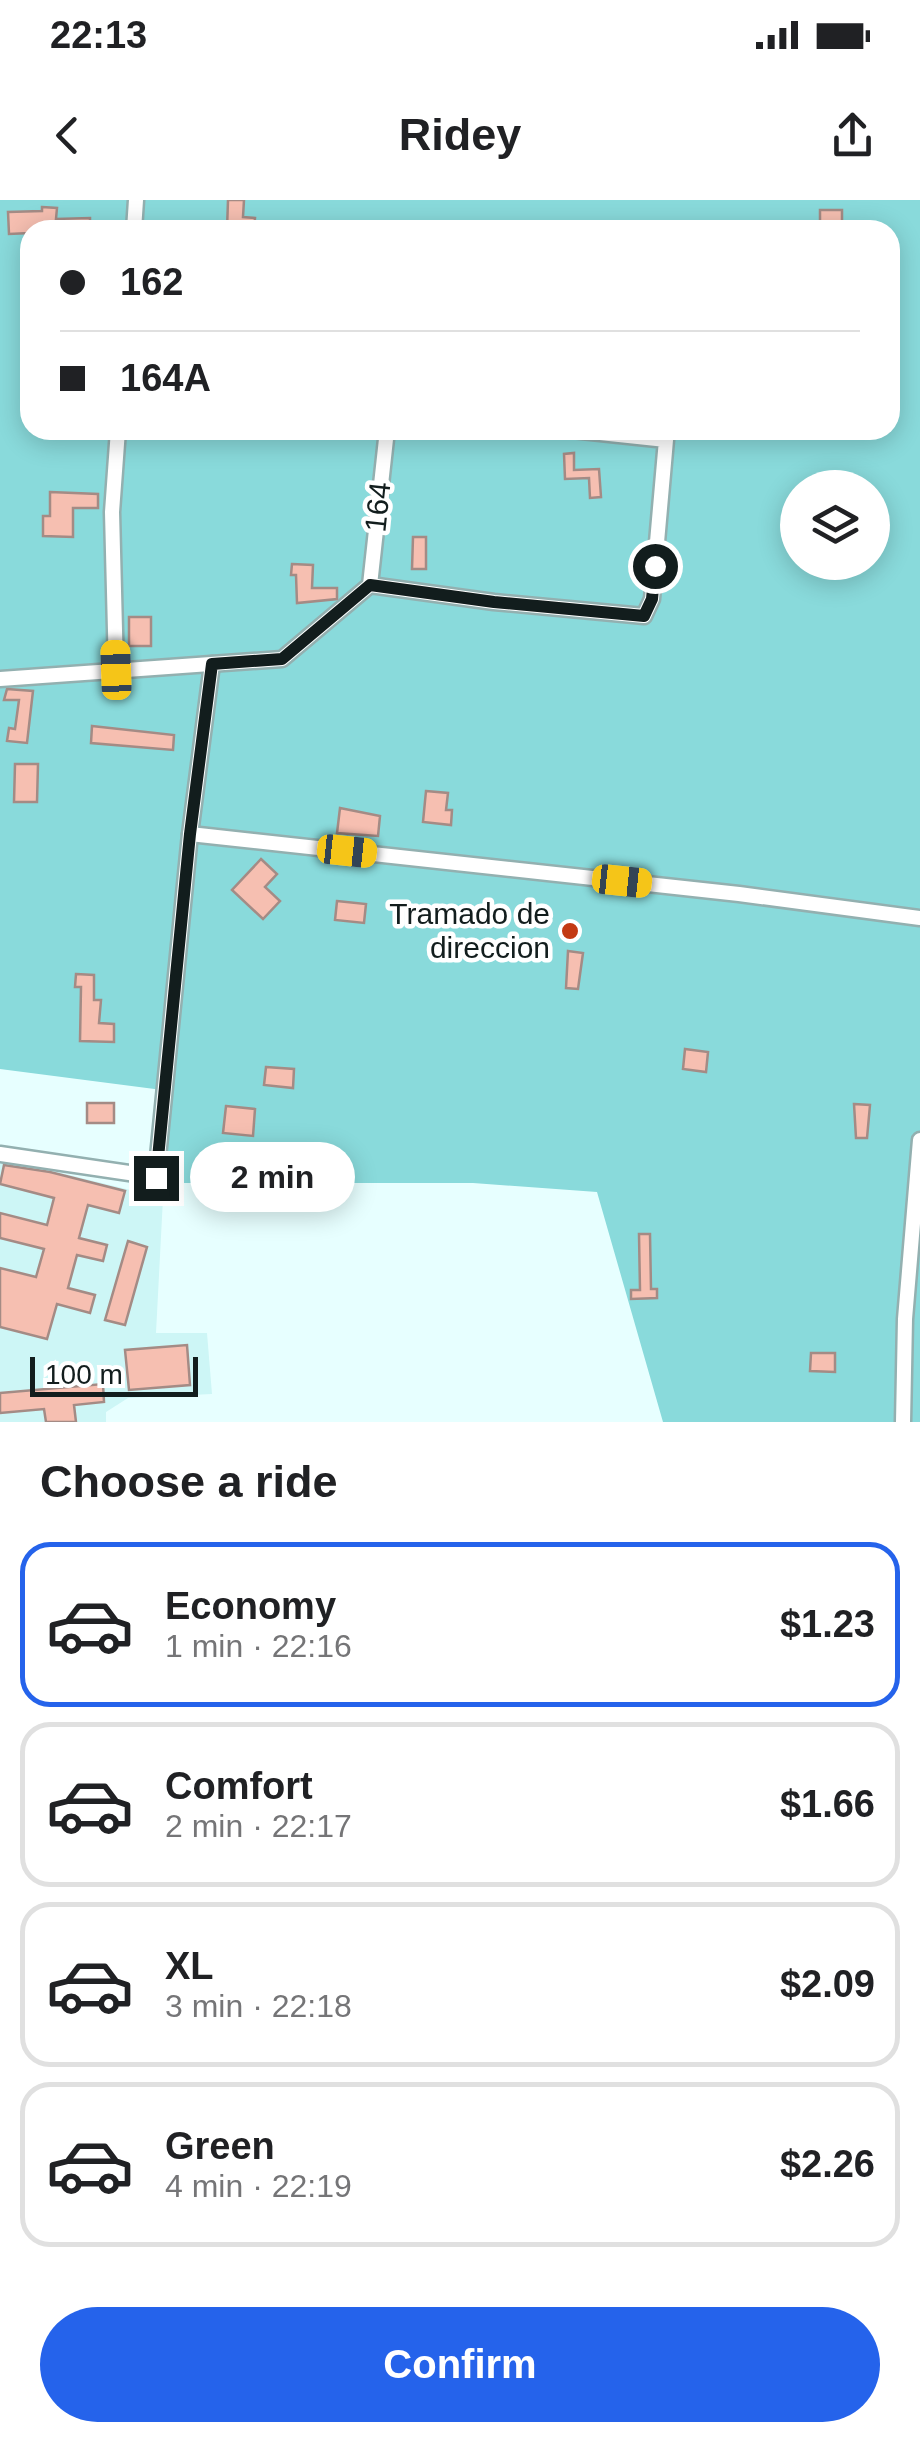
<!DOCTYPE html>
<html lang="en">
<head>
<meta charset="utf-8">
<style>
  :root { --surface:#fff; --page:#f2f2f2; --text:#202124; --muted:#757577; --line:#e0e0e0; --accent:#2563eb }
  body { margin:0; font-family:Helvetica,sans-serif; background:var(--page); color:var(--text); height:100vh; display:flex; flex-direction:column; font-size:38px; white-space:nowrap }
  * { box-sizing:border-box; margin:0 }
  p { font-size:32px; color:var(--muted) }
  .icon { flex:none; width:55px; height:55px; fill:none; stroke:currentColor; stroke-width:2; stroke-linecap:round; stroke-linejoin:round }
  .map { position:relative; height:1222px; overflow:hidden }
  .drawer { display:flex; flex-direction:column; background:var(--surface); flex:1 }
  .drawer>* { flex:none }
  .guide { position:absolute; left:20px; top:20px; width:880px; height:220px; border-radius:30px; box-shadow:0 5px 25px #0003; display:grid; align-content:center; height:220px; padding:0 40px; background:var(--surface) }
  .buttons { position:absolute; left:780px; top:270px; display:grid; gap:20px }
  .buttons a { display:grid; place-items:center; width:110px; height:110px; border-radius:50%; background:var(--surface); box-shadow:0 5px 25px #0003; font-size:50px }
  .scale { position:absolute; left:30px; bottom:25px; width:168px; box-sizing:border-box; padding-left:10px; border:5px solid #121d1d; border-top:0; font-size:28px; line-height:35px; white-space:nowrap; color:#121d1d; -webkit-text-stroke:8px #fff; paint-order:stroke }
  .end { position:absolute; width:45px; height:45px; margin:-22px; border:12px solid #121d1d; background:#fff; box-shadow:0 0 0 5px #fff }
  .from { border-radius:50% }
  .bubble { position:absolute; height:70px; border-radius:35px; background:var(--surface); box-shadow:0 5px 25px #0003; font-size:32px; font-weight:700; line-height:70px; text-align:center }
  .car { position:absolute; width:30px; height:60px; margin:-30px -15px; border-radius:12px; box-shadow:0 0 8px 2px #0007; background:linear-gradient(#f5c518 24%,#345 0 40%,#f5c518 0 76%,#345 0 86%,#f5c518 0) }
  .guide b { display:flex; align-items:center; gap:35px; height:95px; font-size:38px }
  .guide b+b { border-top:2px solid var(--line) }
  .guide i { width:25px; height:25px; background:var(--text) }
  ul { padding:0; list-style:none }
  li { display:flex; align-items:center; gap:30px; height:165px; margin:0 20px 15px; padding:0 20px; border:5px solid var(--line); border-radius:30px }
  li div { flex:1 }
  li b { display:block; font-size:38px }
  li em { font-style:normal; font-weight:700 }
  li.current { border-color:var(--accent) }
  li>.icon { width:90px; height:90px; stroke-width:1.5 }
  h2 { padding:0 40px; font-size:45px; line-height:120px }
  .button { display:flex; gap:20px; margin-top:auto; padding:20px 40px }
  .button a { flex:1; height:115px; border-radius:60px; background:var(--accent); color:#fff; font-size:40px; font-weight:700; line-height:115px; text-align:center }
  .status { display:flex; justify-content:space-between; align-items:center; height:70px; padding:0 50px; background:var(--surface); direction:ltr }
  .status svg { height:28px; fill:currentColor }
  header { display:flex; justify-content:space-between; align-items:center; height:130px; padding:0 40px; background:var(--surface); font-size:45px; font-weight:700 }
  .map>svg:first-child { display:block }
  .built { fill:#cdf6f6 }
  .green { fill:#89dadb; fill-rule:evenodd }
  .building { fill:#f6bfb1; stroke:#a48b85; stroke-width:2.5 }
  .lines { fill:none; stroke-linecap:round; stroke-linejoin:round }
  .minor-casing { stroke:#93b0b0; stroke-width:19 }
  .minor { stroke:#fff; stroke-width:14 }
  .route { stroke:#121d1d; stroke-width:12 }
  .poi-dot { fill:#c33a13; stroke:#fff; stroke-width:4 }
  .labels { text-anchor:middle; stroke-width:9; stroke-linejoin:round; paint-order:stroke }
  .street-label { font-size:30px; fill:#121d1d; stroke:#fff }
  .poi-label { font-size:30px; fill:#121d1d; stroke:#fff; text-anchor:end }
</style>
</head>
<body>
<div class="status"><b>22:13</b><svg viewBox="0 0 49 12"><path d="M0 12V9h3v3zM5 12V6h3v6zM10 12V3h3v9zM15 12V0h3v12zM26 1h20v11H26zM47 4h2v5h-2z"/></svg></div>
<header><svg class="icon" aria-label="back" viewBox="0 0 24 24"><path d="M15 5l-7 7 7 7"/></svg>Ridey<svg class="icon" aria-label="share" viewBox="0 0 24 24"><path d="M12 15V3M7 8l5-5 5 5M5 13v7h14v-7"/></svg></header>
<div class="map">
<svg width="920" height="1222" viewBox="0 0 920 1222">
  <rect width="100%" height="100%" fill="#e7ffff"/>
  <!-- built -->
  <polygon class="built" points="0,958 163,998 156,1133 207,1133 212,1194 128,1198 106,1212 106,1222 0,1222"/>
  <!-- green -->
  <path class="green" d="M0,0h920v1222h-257l-66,-230 -124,-9h-312l9,-92 -170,-22zM30,30h860v200h-860zM798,288h74v74h-74z"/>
  <!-- building -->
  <g class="building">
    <polygon points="228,0 244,0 243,17 255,18 254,30 227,30"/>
    <polygon points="42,7 57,8 56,19 90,18 90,30 30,30 30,33 9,34 8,12 42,11"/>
    <rect x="820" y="10" width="22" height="20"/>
    <polygon points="574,253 574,270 599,269 601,297 590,298 589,278 565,279 564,254"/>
    <polygon points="50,292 98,294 98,308 73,308 73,337 43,336 43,316 50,316"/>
    <polygon points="413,337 426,337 426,369 412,369"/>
    <polygon points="292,364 313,365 312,388 337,388 337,399 297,403 296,375 291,375"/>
    <rect x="129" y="417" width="22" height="29"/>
    <polygon points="7,489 33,491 27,543 7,541 9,528 15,529 19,500 4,500"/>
    <polygon points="92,526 174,535 173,550 91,543"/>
    <polygon points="15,564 38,564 37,602 14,602"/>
    <polygon points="426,591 448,593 446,610 452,610 451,625 423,622"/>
    <polygon points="340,608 380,616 378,636 337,633"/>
    <polygon points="261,659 277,674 265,687 280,701 263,719 232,690"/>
    <polygon points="337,701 366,704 364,723 335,720"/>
    <polygon points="568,751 583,753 578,789 566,788"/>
    <polygon points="76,774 94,775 94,800 101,800 99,823 114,824 114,842 80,841 81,787 75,787"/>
    <polygon points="685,849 708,852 706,872 683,869"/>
    <polygon points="266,867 294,869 293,888 264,885"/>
    <rect x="87" y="903" width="27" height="20"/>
    <polygon points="854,904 870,905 867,938 856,938"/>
    <polygon points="226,906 255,909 253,936 223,933"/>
    <polygon points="4,965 50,972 125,991 119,1013 88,1005 79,1038 107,1045 103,1061 77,1055 68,1088 95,1095 90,1113 57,1104 47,1139 0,1127 0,1068 36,1077 44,1049 0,1038 0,1013 47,1025 54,998 0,984"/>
    <polygon points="639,1034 650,1034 651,1089 657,1089 657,1098 631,1099 631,1090 640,1090"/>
    <polygon points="128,1041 147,1047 125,1125 105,1120"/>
    <polygon points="187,1145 190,1185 129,1190 125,1150"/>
    <polygon points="811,1153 835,1153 835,1172 810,1171"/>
    <polygon points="103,1184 104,1202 74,1205 76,1222 46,1222 44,1209 0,1213 0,1193"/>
  </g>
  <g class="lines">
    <defs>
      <g id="minor">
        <polyline points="134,30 136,0"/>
        <polyline points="370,385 387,230"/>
        <polyline points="116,470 112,312 118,230"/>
        <polyline points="0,479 282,459 370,385 494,402 644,416 652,399 666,240 572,230"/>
        <polyline points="190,634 739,694 920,718"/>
        <polyline points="0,954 156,977 190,634 212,464"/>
        <polyline points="903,1222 905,1119 920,940"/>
      </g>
    </defs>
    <!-- minor casing -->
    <use href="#minor" class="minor-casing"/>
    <!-- minor -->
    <use href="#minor" class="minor"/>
  </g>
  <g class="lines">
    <!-- route -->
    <polyline class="route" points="156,978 190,634 212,464 282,459 370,385 494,402 644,416 652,399 655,366"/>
  </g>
  <!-- markers -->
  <circle class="poi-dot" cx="570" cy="731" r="10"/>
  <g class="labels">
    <!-- street labels -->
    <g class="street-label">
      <text transform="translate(378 307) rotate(-84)" y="10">164</text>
    </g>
    <!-- poi labels -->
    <g class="poi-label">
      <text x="550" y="724">Tramado de<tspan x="550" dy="34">direccion</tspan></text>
    </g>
  </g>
</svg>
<div class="buttons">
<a><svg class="icon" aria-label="layers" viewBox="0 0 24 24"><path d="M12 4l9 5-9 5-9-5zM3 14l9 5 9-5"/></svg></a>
</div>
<div class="scale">100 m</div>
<i class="end from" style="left:655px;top:366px"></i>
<i class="end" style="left:156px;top:978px"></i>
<div class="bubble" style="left:190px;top:942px;width:165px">2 min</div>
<i class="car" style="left:116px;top:470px;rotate:358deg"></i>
<i class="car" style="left:347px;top:651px;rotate:96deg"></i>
<i class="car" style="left:622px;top:681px;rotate:96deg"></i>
<div class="guide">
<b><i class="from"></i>162</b>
<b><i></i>164A</b>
</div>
</div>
<section class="drawer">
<h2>Choose a ride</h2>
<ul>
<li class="current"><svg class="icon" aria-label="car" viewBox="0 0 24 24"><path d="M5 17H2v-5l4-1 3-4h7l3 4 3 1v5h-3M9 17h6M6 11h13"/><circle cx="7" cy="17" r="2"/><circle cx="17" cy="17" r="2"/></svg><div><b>Economy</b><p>1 min · 22:16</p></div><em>$1.23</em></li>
<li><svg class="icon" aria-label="car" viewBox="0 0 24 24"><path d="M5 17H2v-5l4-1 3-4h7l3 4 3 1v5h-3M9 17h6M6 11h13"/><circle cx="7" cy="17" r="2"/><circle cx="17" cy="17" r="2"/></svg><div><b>Comfort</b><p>2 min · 22:17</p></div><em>$1.66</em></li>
<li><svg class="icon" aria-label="car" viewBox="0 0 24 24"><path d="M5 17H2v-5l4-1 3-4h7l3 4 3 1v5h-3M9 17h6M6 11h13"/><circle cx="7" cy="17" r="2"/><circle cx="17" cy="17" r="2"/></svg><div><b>XL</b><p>3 min · 22:18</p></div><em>$2.09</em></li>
<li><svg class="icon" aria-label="car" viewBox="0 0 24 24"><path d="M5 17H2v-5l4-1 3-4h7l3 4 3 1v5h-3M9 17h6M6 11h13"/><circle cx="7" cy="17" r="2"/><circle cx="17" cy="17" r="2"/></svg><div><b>Green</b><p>4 min · 22:19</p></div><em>$2.26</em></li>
</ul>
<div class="button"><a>Confirm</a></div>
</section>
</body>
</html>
